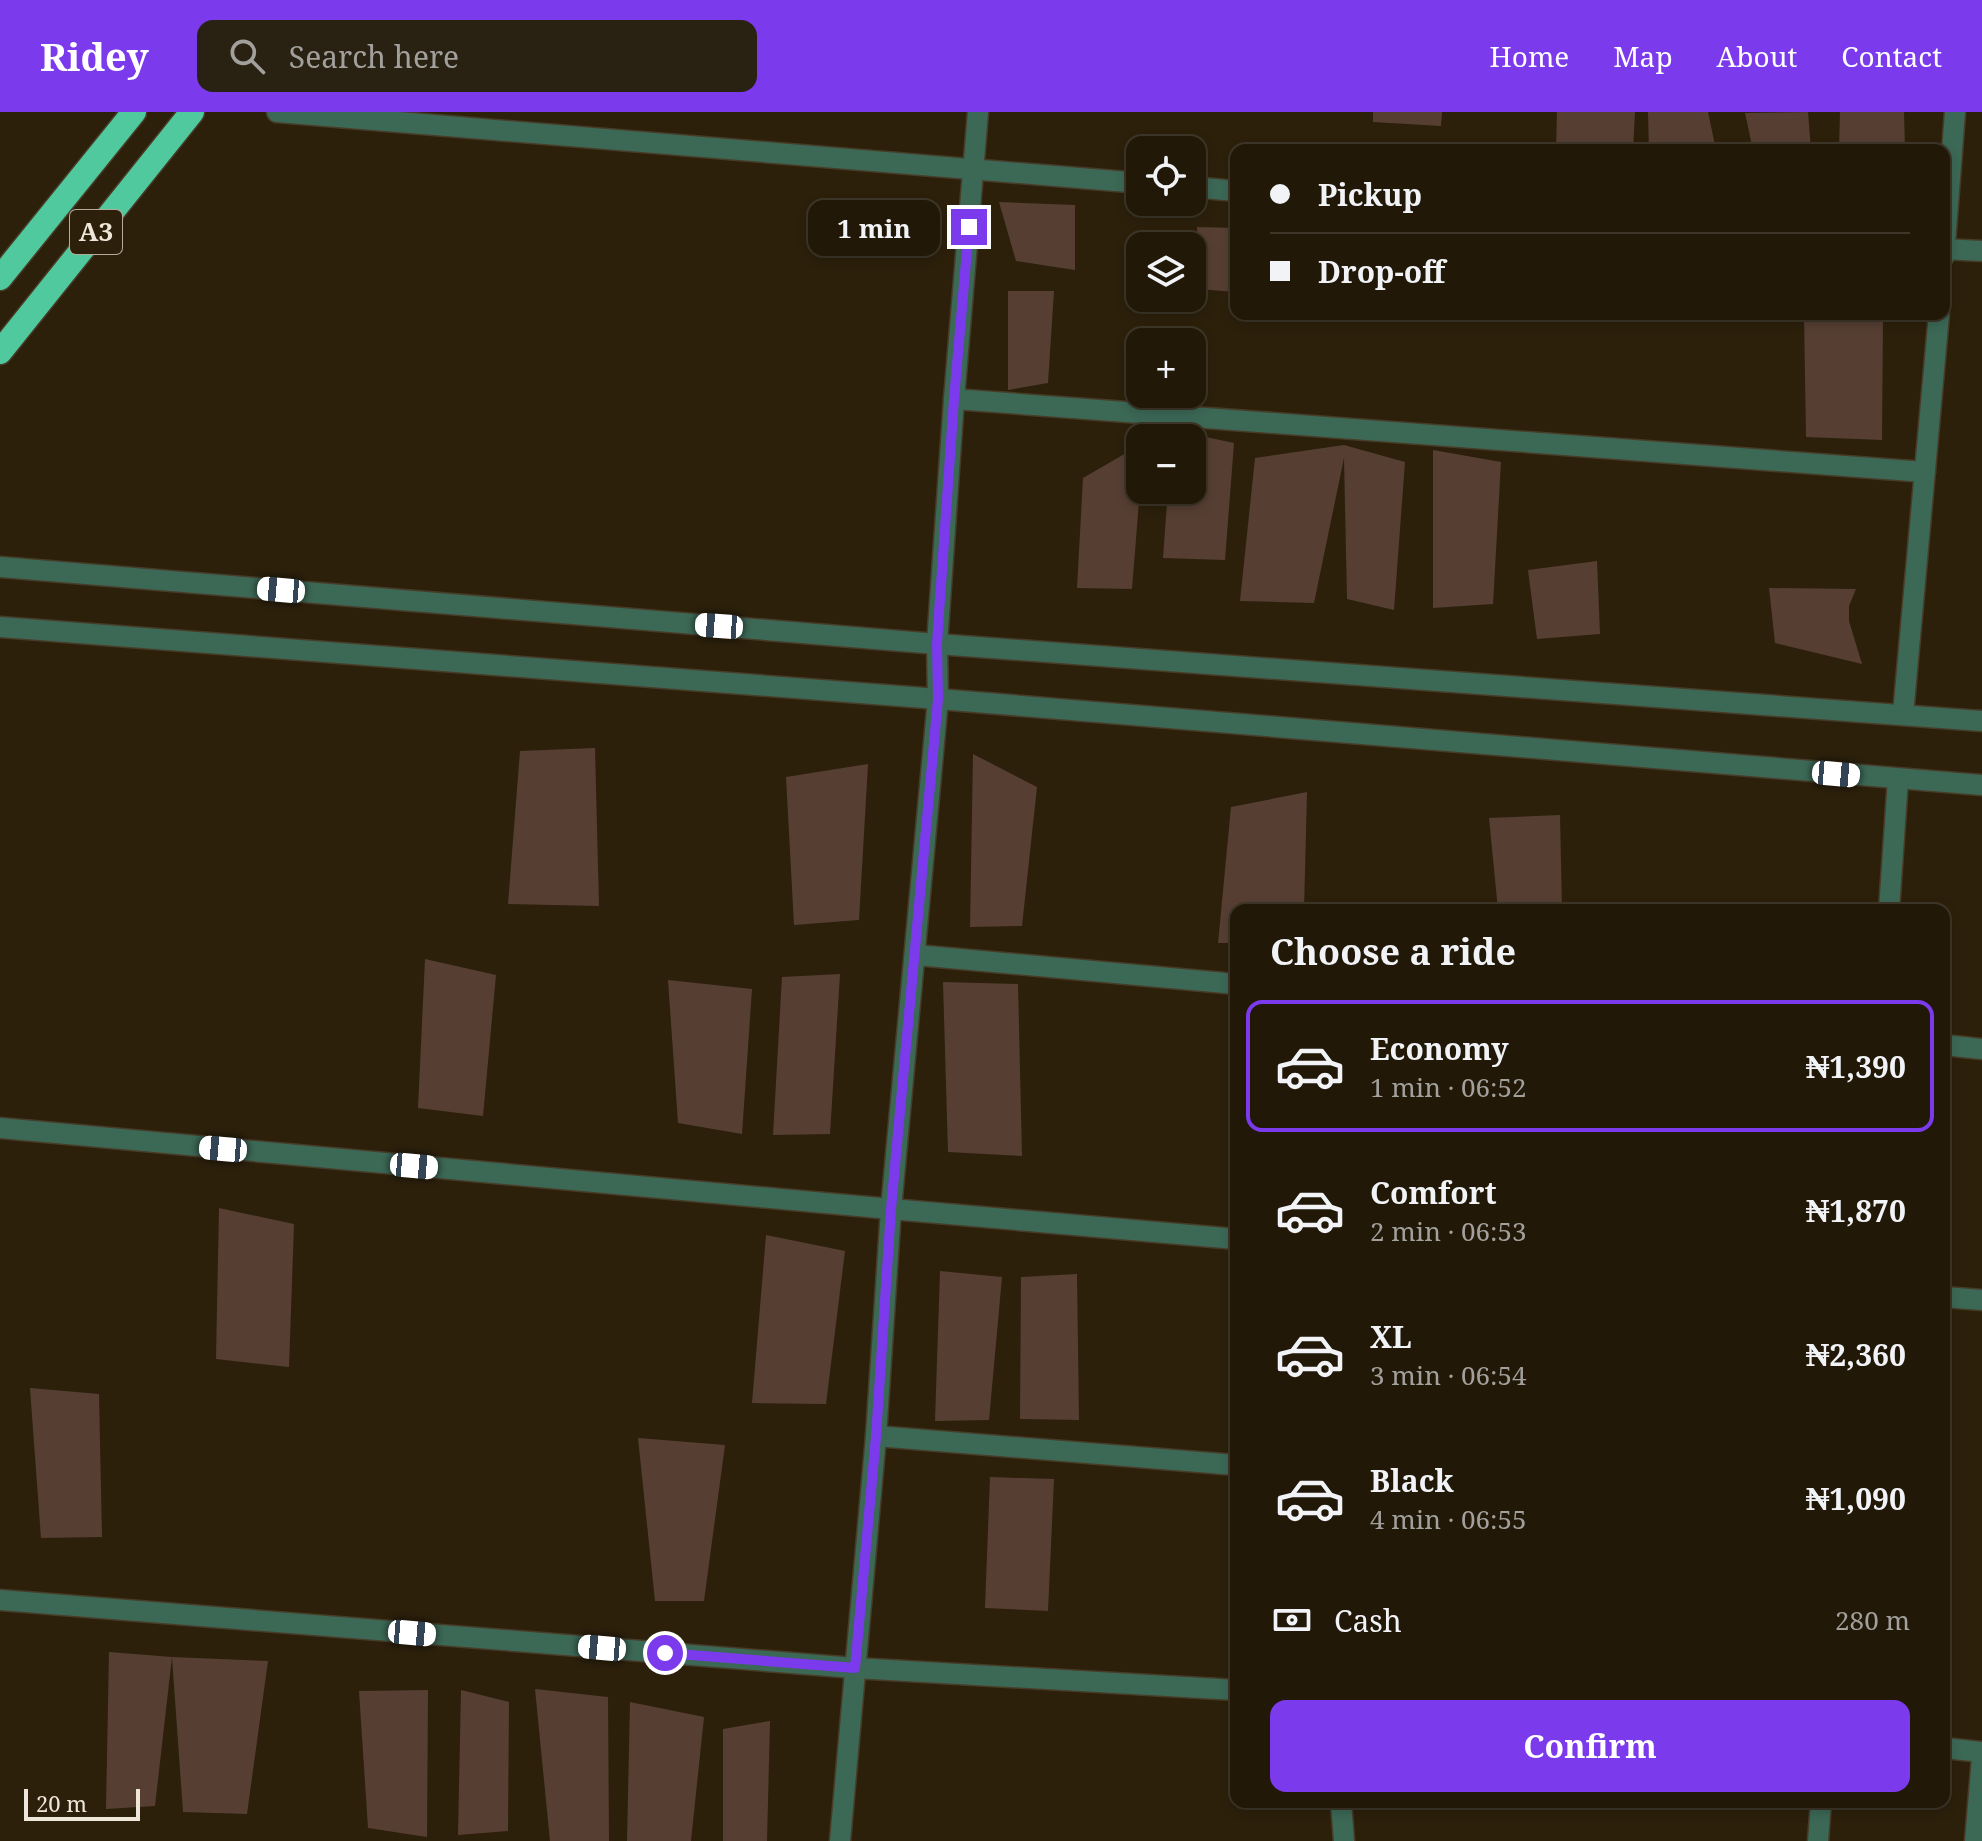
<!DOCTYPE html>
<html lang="en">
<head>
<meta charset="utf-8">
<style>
  :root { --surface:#211808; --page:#292112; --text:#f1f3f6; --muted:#a2a09c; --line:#3e3729; --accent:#7c3aed }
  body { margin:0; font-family:"Noto Serif",serif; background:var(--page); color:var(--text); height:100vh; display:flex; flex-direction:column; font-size:30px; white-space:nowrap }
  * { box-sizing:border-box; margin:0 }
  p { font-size:26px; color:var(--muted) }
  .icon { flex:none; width:44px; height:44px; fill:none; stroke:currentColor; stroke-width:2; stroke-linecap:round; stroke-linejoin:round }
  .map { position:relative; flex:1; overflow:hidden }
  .drawer { position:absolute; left:1230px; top:792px; width:720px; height:904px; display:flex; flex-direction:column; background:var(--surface); border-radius:16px; box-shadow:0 4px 12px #0003,0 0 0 2px var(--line) }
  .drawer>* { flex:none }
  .guide { position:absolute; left:1230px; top:32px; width:720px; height:176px; border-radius:16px; box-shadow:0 4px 12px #0003,0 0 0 2px var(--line); display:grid; align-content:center; height:176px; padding:0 40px; background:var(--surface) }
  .controls { position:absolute; left:1126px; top:24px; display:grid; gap:16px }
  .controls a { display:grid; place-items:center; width:80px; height:80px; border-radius:16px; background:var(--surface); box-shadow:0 4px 12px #0003,0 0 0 2px var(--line); font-size:40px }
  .scale { position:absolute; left:24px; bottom:20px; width:116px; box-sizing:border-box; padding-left:8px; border:4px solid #eee6d9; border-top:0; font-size:22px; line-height:28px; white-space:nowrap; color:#eee6d9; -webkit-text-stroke:6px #2c200b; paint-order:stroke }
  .end { position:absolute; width:36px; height:36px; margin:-18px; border:10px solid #7c3aed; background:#fff; box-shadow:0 0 0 4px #fff }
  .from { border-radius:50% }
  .bubble { position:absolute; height:56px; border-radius:16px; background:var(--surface); box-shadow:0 4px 12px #0003,0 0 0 2px var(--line); font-size:26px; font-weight:700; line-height:56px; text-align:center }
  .car { position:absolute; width:24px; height:48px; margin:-24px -12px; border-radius:10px; box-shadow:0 0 6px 2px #0007; background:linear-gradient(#fff 24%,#345 0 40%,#fff 0 76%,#345 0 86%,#fff 0) }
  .guide b { display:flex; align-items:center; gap:28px; height:76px; font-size:30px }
  .guide b+b { border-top:2px solid var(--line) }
  .guide i { width:20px; height:20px; background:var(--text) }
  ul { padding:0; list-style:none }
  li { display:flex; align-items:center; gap:24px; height:132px; margin:0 16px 12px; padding:0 24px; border:4px solid transparent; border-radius:16px }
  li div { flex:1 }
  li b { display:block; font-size:30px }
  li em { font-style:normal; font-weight:700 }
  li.current { border-color:var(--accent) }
  li>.icon { width:72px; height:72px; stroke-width:1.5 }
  h2 { padding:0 40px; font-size:36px; line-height:96px }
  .pay { display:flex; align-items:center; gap:20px; height:88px; padding:0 40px; font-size:30px }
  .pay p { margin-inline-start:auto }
  .primary-button { display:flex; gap:16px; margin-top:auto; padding:16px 40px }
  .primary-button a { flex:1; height:92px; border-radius:16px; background:var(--accent); color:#fff; font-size:32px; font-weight:700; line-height:92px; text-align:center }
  header { display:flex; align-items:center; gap:48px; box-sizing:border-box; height:112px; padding:0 40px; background:var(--accent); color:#fff }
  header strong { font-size:38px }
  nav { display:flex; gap:44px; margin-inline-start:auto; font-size:28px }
  .search { width:560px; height:72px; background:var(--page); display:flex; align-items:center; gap:20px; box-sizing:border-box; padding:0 28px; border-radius:16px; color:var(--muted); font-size:30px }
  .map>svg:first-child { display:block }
  .building { fill:#563e33 }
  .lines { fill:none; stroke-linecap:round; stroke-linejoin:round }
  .street-casing { stroke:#473c28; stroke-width:23 }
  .highway-casing { stroke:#473c28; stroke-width:27 }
  .street { stroke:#3c6856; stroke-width:20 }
  .highway { stroke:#50c99f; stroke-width:24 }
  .route { stroke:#7c3aed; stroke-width:10 }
  .labels { text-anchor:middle; stroke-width:8; stroke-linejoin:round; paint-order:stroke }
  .shield { fill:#2c200b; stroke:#b4ab9b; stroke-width:2 }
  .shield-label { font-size:26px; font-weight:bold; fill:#eee6d9 }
</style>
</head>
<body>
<header>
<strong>Ridey</strong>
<div class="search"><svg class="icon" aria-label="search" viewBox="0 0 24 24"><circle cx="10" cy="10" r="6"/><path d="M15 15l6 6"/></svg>Search here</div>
<nav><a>Home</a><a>Map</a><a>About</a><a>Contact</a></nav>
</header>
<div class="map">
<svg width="1982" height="1729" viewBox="0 0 1982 1729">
  <rect width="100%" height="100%" fill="#2c200b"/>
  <!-- building -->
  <g class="building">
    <polygon points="1373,0 1442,0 1441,14 1373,10"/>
    <polygon points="1557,0 1635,0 1633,38 1556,38"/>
    <polygon points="1648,0 1708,0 1716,38 1649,38"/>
    <polygon points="1808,0 1811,38 1753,38 1745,1"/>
    <polygon points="1840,0 1904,0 1905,38 1839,38"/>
    <polygon points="999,90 1075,93 1075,158 1016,149"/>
    <polygon points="1197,115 1236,116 1236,180 1198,177"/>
    <polygon points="1008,179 1054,179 1048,271 1008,278"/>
    <polygon points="1804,202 1883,202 1882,328 1806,325"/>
    <polygon points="1173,318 1234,331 1225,448 1163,446 1168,378 1192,378 1192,326 1172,326"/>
    <polygon points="1140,333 1140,377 1132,477 1077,476 1083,366"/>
    <polygon points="1344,333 1405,350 1394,498 1347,487 1344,346 1314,491 1240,489 1255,346"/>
    <polygon points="1433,338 1501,350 1493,492 1433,496"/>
    <polygon points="1597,449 1600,522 1537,527 1528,458"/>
    <polygon points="1769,476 1856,477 1849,494 1849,509 1862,552 1775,531"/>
    <polygon points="595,636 599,794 508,792 520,639"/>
    <polygon points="973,642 1037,675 1022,814 970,815"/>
    <polygon points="868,652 859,808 794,813 786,665"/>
    <polygon points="1307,680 1304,798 1236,798 1236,831 1218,831 1231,695"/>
    <polygon points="1560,703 1562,798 1498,798 1489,706"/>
    <polygon points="1814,790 1814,798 1775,798 1775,796"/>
    <polygon points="425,847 496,863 483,1004 418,996"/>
    <polygon points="840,862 830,1022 773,1023 782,865"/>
    <polygon points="668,868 752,877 742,1022 678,1011"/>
    <polygon points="943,870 1018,872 1022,1044 948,1040"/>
    <polygon points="219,1096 294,1112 289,1255 216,1247"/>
    <polygon points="766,1123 845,1139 826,1292 752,1291"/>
    <polygon points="940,1159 1002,1165 989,1308 935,1309"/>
    <polygon points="1077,1162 1079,1308 1020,1307 1021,1165"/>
    <polygon points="30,1276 99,1282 102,1425 41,1426"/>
    <polygon points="638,1326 725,1333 704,1489 655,1489"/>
    <polygon points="990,1365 1054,1367 1048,1499 985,1496"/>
    <polygon points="109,1540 172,1545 155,1694 106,1697"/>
    <polygon points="172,1545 268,1549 247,1702 183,1700"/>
    <polygon points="535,1577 608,1585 609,1729 550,1729"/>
    <polygon points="428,1578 427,1725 368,1716 359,1579"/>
    <polygon points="461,1578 509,1590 508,1719 458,1723"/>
    <polygon points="630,1590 704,1605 691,1729 627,1729"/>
    <polygon points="770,1609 767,1729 723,1729 723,1617"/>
  </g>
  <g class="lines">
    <defs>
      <g id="street">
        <polyline points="277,0 1140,71"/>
        <polyline points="1192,75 1236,79"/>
        <polyline points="1944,137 1982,139"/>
        <polyline points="1944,144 1955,0"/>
        <polyline points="954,287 1925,360"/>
        <polyline points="0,455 937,532 1982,609"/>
        <polyline points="0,515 938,587 1982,673"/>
        <polyline points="1903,603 1939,202"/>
        <polyline points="1889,798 1898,667"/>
        <polyline points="916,843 1236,872"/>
        <polyline points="1944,933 1982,937"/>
        <polyline points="0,1016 891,1097 1236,1127"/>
        <polyline points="1944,1185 1982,1188"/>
        <polyline points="876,1324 1236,1353"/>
        <polyline points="0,1488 855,1556 1236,1578"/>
        <polyline points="1944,1636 1982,1640"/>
        <polyline points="1341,1690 1344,1729"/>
        <polyline points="840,1729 876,1324 891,1097 938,587 937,532 954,287 978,0"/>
        <polyline points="1818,1729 1821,1690"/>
        <polyline points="1975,1729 1982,1646"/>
      </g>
      <g id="highway">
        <polyline points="0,166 134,0"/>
        <polyline points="0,240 192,0"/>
      </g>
    </defs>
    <!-- street casing -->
    <use href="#street" class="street-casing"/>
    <!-- highway casing -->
    <use href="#highway" class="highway-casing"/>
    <!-- street -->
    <use href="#street" class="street"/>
    <!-- highway -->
    <use href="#highway" class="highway"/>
  </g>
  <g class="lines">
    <!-- route -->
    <polyline class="route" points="665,1541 855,1556 876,1324 891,1097 938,587 937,532 939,501 954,287 969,115"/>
  </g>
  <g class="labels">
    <!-- shield labels -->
    <rect class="shield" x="70" y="98" width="52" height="44" rx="6"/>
    <g class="shield-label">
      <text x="96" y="129">A3</text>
    </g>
  </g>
</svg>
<div class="controls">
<a><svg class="icon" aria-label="locate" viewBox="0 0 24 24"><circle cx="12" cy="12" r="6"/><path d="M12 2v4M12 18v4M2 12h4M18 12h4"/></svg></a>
<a><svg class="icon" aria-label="layers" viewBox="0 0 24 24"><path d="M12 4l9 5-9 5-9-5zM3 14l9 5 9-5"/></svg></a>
<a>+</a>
<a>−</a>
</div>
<div class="scale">20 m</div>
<i class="end from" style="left:665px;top:1541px"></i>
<i class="end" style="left:969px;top:115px"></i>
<div class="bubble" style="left:808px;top:88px;width:132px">1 min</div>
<i class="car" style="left:281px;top:478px;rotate:275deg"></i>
<i class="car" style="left:719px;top:514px;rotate:274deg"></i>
<i class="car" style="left:1836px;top:662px;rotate:95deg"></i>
<i class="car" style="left:223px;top:1037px;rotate:275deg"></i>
<i class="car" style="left:414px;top:1054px;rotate:95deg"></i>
<i class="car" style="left:412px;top:1521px;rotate:95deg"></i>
<i class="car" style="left:602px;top:1536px;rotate:275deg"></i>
<div class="guide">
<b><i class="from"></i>Pickup</b>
<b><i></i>Drop-off</b>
</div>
<section class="drawer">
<h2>Choose a ride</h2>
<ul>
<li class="current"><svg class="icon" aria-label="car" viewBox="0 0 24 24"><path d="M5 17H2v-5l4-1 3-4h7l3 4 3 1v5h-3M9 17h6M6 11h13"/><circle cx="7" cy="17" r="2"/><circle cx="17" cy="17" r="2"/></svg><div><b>Economy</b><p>1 min · 06:52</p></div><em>₦1,390</em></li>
<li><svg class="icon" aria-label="car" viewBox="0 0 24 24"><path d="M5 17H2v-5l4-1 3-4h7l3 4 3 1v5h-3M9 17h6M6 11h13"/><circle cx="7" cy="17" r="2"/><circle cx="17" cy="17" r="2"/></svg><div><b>Comfort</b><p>2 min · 06:53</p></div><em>₦1,870</em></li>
<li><svg class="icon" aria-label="car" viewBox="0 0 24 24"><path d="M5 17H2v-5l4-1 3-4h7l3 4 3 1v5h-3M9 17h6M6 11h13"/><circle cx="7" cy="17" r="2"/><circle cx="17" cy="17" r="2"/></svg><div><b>XL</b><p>3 min · 06:54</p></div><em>₦2,360</em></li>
<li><svg class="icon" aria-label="car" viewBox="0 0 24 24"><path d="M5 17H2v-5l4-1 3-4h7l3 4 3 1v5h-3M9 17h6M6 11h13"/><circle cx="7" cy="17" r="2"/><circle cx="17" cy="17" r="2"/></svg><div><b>Black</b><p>4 min · 06:55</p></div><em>₦1,090</em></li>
</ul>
<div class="pay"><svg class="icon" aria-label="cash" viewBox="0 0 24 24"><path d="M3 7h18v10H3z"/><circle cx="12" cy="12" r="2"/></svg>Cash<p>280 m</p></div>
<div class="primary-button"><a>Confirm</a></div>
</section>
</div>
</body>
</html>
